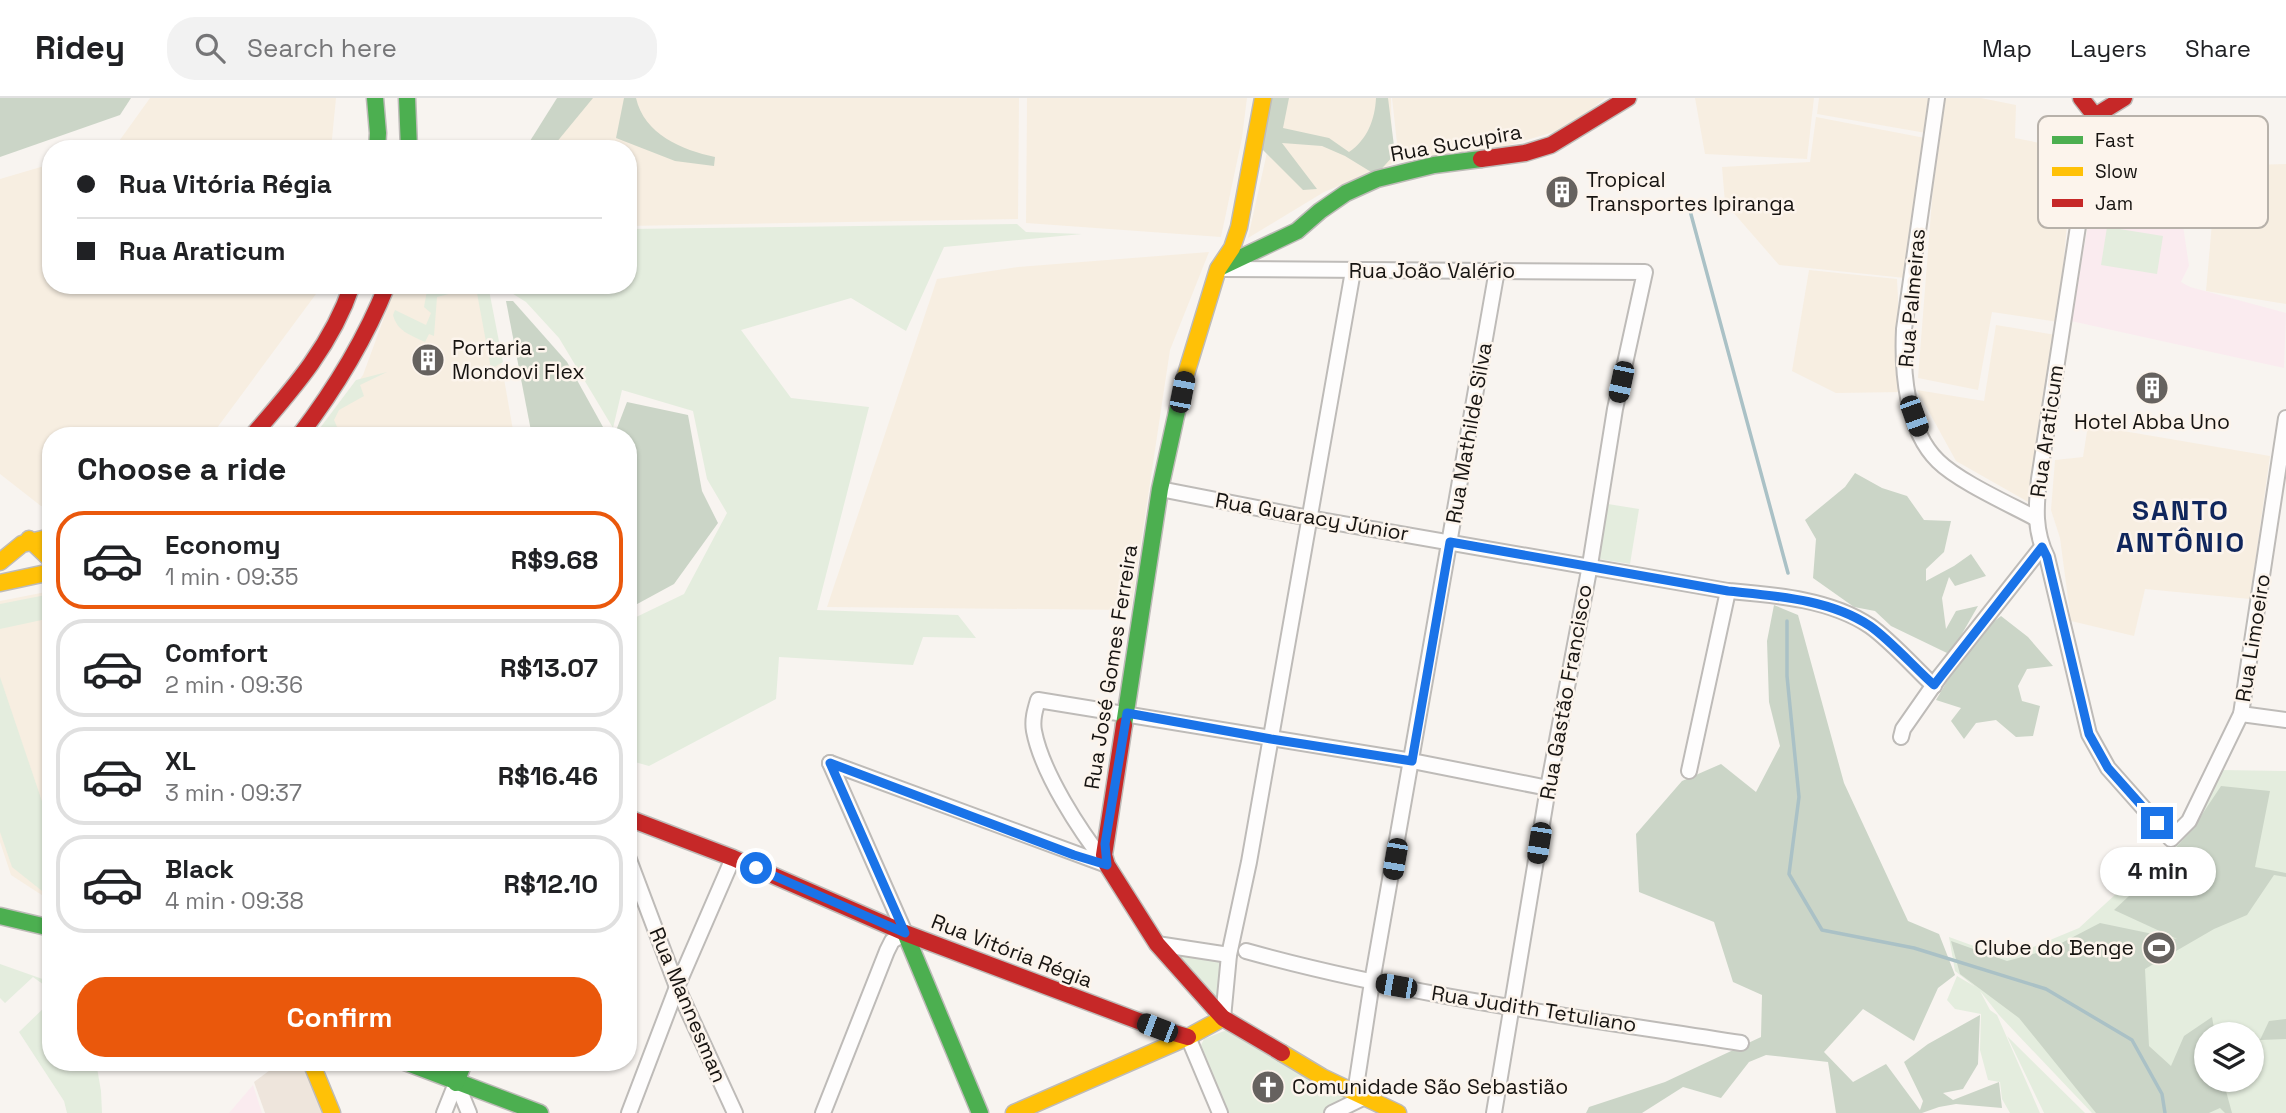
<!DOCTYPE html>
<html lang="en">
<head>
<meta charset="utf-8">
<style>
  :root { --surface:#fff; --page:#f2f2f2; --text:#202124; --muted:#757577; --line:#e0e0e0; --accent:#ea580c }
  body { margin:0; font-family:"Space Grotesk",sans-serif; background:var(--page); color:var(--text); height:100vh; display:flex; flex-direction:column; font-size:26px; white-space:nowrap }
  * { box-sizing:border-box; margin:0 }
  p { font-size:23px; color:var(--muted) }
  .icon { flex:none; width:38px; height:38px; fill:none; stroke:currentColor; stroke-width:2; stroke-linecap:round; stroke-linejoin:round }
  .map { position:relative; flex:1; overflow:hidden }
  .details { position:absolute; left:42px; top:329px; width:595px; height:644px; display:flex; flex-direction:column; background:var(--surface); border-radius:28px; box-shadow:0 2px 5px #0004 }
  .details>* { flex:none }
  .top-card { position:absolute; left:42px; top:42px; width:595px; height:154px; border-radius:28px; box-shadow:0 2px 5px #0004; display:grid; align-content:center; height:154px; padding:0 35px; background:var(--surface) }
  .tools { position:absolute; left:2194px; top:924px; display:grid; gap:14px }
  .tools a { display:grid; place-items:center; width:70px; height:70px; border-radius:50%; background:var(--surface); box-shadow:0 2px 5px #0004; font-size:35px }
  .end { position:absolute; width:32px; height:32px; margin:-16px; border:9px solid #1a73e8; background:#fff; box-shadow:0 0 0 4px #fff }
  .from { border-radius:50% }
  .bubble { position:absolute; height:49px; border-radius:24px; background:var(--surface); box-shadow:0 2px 5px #0004; font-size:23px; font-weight:600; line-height:49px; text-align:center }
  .car { position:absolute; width:21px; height:42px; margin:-21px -10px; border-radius:9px; box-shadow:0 0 5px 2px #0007; background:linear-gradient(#222 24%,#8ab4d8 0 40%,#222 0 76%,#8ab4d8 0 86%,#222 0) }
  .top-card b { display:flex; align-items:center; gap:24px; height:66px; font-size:26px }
  .top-card b+b { border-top:2px solid var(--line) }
  .top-card i { width:18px; height:18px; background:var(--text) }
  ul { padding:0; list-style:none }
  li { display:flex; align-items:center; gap:21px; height:98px; margin:0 14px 10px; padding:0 21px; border:4px solid var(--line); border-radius:28px }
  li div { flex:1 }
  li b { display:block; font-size:26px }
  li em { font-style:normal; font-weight:600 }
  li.selected { border-color:var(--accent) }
  li>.icon { width:63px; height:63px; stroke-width:1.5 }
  h2 { padding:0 35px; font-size:32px; line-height:84px }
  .action { display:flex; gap:14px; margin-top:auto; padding:14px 35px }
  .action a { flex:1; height:80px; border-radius:28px; background:var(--accent); color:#fff; font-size:28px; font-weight:600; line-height:80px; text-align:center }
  header { display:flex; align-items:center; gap:42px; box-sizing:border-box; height:98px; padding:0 35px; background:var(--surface); border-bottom:2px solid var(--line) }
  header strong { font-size:33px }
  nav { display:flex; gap:38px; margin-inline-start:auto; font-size:24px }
  .search { width:490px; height:63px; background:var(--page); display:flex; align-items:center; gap:18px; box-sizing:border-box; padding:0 24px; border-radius:28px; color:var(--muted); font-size:26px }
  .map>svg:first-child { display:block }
  .built { fill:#eee5dc }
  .industrial { fill:#f7eee1 }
  .education { fill:#faebef }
  .green { fill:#e4edde; fill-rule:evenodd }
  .forest { fill:#cbd5c7 }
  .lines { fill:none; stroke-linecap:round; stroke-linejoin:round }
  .stream { stroke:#aac1c6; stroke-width:3.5 }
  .street-casing { stroke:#bebbb8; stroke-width:18 }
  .fast-casing { stroke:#bebbb8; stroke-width:19 }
  .slow-casing { stroke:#bebbb8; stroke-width:19 }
  .jam-casing { stroke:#bebbb8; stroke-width:19 }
  .street { stroke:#fefdfd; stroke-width:14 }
  .fast { stroke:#4caf50; stroke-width:16 }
  .slow { stroke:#ffc107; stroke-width:16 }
  .jam { stroke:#c62828; stroke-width:16 }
  .route { stroke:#1a73e8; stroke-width:9 }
  .labels { text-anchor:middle; stroke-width:5; stroke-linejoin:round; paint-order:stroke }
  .street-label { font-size:21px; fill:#171411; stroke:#fcf4ec }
  .poi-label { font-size:21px; fill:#171411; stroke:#fcf4ec; text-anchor:start }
  .district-label { font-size:28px; font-weight:bold; letter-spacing:2px; fill:#10265c; stroke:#fcf4ec }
  .key { fill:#fcf4ec; stroke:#b7b1aa; stroke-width:2 }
  .key-label { font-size:19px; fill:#171411 }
</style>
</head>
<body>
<header>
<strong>Ridey</strong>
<div class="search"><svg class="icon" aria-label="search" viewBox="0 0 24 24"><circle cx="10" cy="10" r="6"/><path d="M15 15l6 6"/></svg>Search here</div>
<nav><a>Map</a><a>Layers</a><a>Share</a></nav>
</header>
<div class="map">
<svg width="2286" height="1015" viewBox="0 0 2286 1015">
  <rect width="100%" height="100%" fill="#f8f4f0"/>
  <!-- built -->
  <polygon class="built" points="281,964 306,964 324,1015 265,1015 254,984"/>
  <!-- industrial -->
  <g class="industrial">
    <polygon points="150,0 336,0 331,51 101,51 117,46"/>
    <polygon points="562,0 1019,0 1018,121 628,128 628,51 532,51"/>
    <polygon points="1027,0 1247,0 1242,40 1221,139 1026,125"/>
    <polygon points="1274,0 1391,0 1392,66 1324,94 1248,140 1268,50"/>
    <polygon points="1392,0 1605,0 1571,29 1499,50 1399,64"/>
    <polygon points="1695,0 1814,0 1807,61 1705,56"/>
    <polygon points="1819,0 1931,0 1926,35 1817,16"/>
    <polygon points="1940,0 1981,0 2016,7 2015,40 2074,52 2058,224 1992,214 1978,292 1918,280"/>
    <polygon points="1816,19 1925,40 1905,180 1779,167 1725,105 1722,69 1810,64"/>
    <polygon points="51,66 51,187 317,187 316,196 211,338 51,338 51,409 41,408 0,376 0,81"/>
    <polygon points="2286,66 2286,206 2206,193 2217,68"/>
    <polygon points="1209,154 1170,252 1131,512 827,509 937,181 1018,169"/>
    <polygon points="1809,172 1897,181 1903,294 1836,295 1792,273"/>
    <polygon points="396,187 488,189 514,338 320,338 363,277"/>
    <polygon points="1996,227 2056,237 2030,405 1956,363 1917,292 1984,303"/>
    <polygon points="2088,327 2270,358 2250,501 2145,491 2134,538 2071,523 2060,440 2051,412 2055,362 2083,359"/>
    <polygon points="51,493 51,803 11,777 0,744 0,503"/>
  </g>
  <!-- education -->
  <g class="education">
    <polygon points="2092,105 2182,121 2189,168 2181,184 2190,189 2286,215 2284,270 2071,223"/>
    <polygon points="253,987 262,1015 229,1015"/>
  </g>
  <!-- green -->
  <g class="green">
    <polygon points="1017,126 1026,134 1082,136 944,149 906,233 851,200 741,232 791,300 869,309 817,512 958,517 976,540 923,539 913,567 779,559 776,601 649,668 628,662 628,523 684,496 727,415 707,381 693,313 622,292 613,330 559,240 526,204 499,187 628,187 628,131"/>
    <polygon points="2107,129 2163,138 2157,176 2101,167"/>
    <path d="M428,187h60l15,77 -12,7 -14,-76 -4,-7 -19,4 -1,3 -16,4 -3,39 -5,-2 -4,8c-15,-7 -28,-11 -32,-27l2,-5 31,15 5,-12 -7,-6z"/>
    <polygon points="387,274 360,287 364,298 339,312 334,322 341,338 314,338 356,282"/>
    <polygon points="1608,406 1639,411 1630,466 1599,461"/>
    <polygon points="51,496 51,520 0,531 0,506"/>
    <polygon points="0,579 51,730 51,800 12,769 0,734"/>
    <path d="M2220,672l66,1v342h-194l-93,-98 -19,-24 10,19 7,5 43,98h-30l-8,-14 -2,-17 -12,-2 -8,-30 1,-36 -26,-5 -8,-9 10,-24 17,10 -19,-15 -6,-34 58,21 72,-30 116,-107zM2207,936h45v46h-45z"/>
    <polygon points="1173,857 1224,858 1221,908"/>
    <polygon points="0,866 51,884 51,892 33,879 5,905 0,900"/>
    <polygon points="51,898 51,964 96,964 101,993 102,1015 67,1015 64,1003 19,934 48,906"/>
    <polygon points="1232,930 1351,1003 1323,1015 1228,1015 1201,947 1204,941"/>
    <polygon points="2007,938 2085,1015 2044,1015"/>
  </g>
  <!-- forest -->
  <g class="forest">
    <polygon points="0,0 131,0 120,17 0,59"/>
    <polygon points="557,0 593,0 551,51 525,51"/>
    <path d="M624,0h12c8,36 46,52 79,59l-1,9 -39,-5 -59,-23z"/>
    <path d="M1271,0h18l-6,30 46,10 20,14c18,-12 26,-32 27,-54h12l7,56 -19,21 -31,-19 -23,-10 -40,-3 35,46 -14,1 -41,-41z"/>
    <polygon points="506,203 513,203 567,264 608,338 532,338"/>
    <polygon points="627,304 688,317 702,393 718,425 674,486 628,511 628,338 614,338"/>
    <polygon points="1855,375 1882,390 1907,398 1924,422 1951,423 1944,454 1926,471 1926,483 1954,468 1971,456 1986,478 1955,488 1949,479 1942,500 1946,531 1956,513 1978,508 1955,548 1947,555 1891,528 1875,513 1854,509 1813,480 1816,441 1805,422 1845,389"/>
    <polygon points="1774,507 1798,517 1844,685 1908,823 1939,836 1955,877 1938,890 1914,943 1863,911 1824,954 1853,984 1886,966 1920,1012 1923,1003 1904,964 1928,946 1980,917 1978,966 1963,991 1943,995 1953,1002 1999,984 2002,1010 1956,1006 1939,1009 1922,1015 1836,1015 1828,964 1766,957 1749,964 1721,1000 1683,989 1642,1015 1586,1015 1589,1009 1665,984 1761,939 1762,897 1733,884 1714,824 1639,794 1636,736 1682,683 1721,666 1756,694 1780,648 1769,604 1767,543"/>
    <polygon points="2001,518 2028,539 2053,568 2027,571 2018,588 2022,603 2040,608 2033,638 2016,639 1996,622 1976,625 1964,641 1951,623 1961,610 1936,602 1973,539"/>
    <polygon points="2221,688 2270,693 2255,769 2286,775 2286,779 2274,777 2247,817 2214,831 2145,871 2149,948 2171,968 2184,938 2212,919 2215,936 2207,936 2207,982 2223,982 2232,1015 2225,1015 2220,1010 2209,1015 2096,1015 2019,920 1960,876 1951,843 2007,863 2048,852 2100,825 2177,841 2114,812 2143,785 2191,733"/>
    <polygon points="2286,921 2286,941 2260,942 2269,923"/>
  </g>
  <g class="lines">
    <!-- stream -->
    <g class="stream">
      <polyline points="1689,109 1788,475"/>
      <polyline points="1787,523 1787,578 1799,699 1789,776 1822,832 1914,850 2046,891 2132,942 2162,996 2165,1015"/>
    </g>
    <defs>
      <g id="street">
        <path d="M1937,0l-33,231c-2,41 2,101 34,132 20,20 71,43 97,57"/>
        <path d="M2095,18l-56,363c-3,28 -5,52 8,78l42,177 19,34 63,71 18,-18 52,-107 45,-296"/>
        <polyline points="1223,171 1645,174 1615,311 1590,467 1548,690 1494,1015"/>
        <path d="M1160,391l149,29 419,73c47,4 102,8 142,35 20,14 45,42 64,60"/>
        <polyline points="2241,616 2286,622"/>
        <polyline points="1901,639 1903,631 1940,578 2042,449"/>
        <polyline points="830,665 1107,767"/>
        <polyline points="1689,673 1728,493"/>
        <polyline points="628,759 677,889 735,1015"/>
        <path d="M1106,766c-26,-33 -64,-91 -72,-133 -2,-11 1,-21 4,-31l374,61 136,27"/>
        <polyline points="1157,846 1229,857"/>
        <path d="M1246,853c162,45 329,66 495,92"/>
        <polyline points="1223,920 1229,857 1249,764 1353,173"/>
        <polyline points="1188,939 1220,1015"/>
        <polyline points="448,964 469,1015"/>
        <polyline points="1355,995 1372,884 1497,172"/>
        <polyline points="444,1015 456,985"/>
        <polyline points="629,1015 677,889 733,760"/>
        <polyline points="823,1015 887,853 892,843 905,835 830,665"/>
        <polyline points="1332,1015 1365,999"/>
      </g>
      <g id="fast">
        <polyline points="375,0 378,35 377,51"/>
        <polyline points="407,0 409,51"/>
        <polyline points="1219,170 1297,133 1320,113 1346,95 1377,81 1434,67 1481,61"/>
        <polyline points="1124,627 1160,391 1183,286"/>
        <polyline points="0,818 51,830"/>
        <polyline points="905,835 980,1015"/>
        <polyline points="405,964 540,1015"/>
        <polyline points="456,985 464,964"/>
      </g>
      <g id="slow">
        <polyline points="1183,286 1218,171 1232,150 1239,129 1263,0"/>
        <polyline points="29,441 51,462"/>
        <polyline points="0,464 22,446 51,439"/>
        <polyline points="0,485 51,474"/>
        <polyline points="1282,955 1322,979 1398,1015"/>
        <polyline points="311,964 332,1015"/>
        <polyline points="1014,1015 1188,939 1223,920"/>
      </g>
      <g id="jam">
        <polyline points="2081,0 2095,18 2124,0"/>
        <polyline points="1481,61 1525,55 1551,47 1628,0"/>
        <path d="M252,338c41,-47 80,-91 100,-151"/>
        <path d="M299,338c36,-47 66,-96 88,-151"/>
        <polyline points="1124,627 1104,757 1107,767 1157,846 1223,920 1282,955"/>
        <polyline points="628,720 733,760 905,835 1157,930 1188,939"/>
      </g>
    </defs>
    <!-- street casing -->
    <use href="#street" class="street-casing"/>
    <!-- fast casing -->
    <use href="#fast" class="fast-casing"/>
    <!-- slow casing -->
    <use href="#slow" class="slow-casing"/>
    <!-- jam casing -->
    <use href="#jam" class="jam-casing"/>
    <!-- street -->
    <use href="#street" class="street"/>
    <!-- fast -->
    <use href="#fast" class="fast"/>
    <!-- slow -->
    <use href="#slow" class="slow"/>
    <!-- jam -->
    <use href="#jam" class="jam"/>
  </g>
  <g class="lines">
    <!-- route -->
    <path class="route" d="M756,770l149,65 -75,-170 244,92 33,10 -2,-21 22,-131 144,26 141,22 38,-219 278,49c47,5 102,8 142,35 20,14 45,42 64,59l108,-138 5,10 42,177 19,34 49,55"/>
  </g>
  <!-- icons -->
  <defs>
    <symbol id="building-disc" viewBox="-11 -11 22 22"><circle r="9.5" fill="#66625f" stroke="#fcf4ec"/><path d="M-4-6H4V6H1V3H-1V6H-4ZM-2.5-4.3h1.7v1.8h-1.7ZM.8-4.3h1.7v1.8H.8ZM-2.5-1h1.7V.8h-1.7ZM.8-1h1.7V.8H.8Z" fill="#fff"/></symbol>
    <symbol id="stadium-disc" viewBox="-11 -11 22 22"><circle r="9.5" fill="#66625f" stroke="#fcf4ec"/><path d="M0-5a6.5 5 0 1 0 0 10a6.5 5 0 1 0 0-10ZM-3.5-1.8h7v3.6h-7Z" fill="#fff"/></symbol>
    <symbol id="church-disc" viewBox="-11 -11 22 22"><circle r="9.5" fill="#66625f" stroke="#fcf4ec"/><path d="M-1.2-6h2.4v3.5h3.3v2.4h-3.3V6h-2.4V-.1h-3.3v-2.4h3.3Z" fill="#fff"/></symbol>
  </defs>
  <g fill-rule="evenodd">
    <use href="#building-disc" x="1543" y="75" width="38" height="38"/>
    <use href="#building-disc" x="409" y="243" width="38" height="38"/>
    <use href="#building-disc" x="2133" y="271" width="38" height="38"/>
    <use href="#stadium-disc" x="2140" y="831" width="38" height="38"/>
    <use href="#church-disc" x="1249" y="970" width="38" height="38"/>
  </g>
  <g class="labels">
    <!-- street labels -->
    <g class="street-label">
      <text transform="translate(1456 45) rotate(-10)" y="7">Rua Sucupira</text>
      <text x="1432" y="180">Rua João Valério</text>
      <text transform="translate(1912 200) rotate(-85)" y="7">Rua Palmeiras</text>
      <text transform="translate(2047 333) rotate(-82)" y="7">Rua Araticum</text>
      <text transform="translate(1469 335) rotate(-80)" y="7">Rua Mathilde Silva</text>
      <text transform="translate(1312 419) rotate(10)" y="7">Rua Guaracy Júnior</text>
      <text transform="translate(2253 540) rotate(-81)" y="7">Rua Limoeiro</text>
      <text transform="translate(1111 569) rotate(-81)" y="7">Rua José Gomes Ferreira</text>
      <text transform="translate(1566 594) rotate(-80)" y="7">Rua Gastão Francisco</text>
      <text transform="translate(1012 853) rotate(21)" y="7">Rua Vitória Régia</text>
      <text transform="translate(688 907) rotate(67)" y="7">Rua Mannesman</text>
      <text transform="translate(1534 911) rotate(9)" y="7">Rua Judith Tetuliano</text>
    </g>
    <!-- poi labels -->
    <g class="poi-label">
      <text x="1586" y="89">Tropical<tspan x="1586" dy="24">Transportes Ipiranga</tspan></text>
      <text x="452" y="257">Portaria -<tspan x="452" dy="24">Mondovi Flex</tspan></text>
      <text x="2152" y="331" text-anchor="middle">Hotel Abba Uno</text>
      <text x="2134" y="857" text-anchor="end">Clube do Benge</text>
      <text x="1292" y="996">Comunidade São Sebastião</text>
    </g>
    <!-- district labels -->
    <g class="district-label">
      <text x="2181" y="422">SANTO<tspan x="2181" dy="32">ANTÔNIO</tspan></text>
    </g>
  </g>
  <!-- legend -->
  <rect x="2038" y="18" width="230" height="112" rx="10" class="key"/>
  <rect x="2052" y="38" width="31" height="8" fill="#4caf50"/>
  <rect x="2052" y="69" width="31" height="9" fill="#ffc107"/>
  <rect x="2052" y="101" width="31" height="8" fill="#c62828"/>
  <g class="key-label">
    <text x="2095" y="49">Fast</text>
    <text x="2095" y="80">Slow</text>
    <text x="2095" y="112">Jam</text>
  </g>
</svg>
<div class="tools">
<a><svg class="icon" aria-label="layers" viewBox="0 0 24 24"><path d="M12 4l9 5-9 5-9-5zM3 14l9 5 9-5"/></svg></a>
</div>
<i class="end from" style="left:756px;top:770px"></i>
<i class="end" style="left:2157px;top:725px"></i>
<div class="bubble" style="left:2100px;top:749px;width:116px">4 min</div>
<i class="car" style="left:1621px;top:284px;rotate:192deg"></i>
<i class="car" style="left:1182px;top:294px;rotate:11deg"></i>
<i class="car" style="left:1914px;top:318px;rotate:160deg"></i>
<i class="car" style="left:1539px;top:745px;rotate:189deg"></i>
<i class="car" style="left:1395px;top:761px;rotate:190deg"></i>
<i class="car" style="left:1396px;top:888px;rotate:280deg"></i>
<i class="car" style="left:1157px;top:930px;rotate:291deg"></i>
<div class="top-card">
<b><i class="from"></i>Rua Vitória Régia</b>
<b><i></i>Rua Araticum</b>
</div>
<section class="details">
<h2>Choose a ride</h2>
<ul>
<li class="selected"><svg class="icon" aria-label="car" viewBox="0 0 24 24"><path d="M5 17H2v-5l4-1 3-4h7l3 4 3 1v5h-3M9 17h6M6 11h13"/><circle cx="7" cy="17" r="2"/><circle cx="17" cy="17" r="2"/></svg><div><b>Economy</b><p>1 min · 09:35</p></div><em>R$9.68</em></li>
<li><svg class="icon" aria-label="car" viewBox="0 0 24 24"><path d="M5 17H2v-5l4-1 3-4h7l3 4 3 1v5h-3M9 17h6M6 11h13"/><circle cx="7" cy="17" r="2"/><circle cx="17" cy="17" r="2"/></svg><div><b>Comfort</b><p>2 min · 09:36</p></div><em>R$13.07</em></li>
<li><svg class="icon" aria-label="car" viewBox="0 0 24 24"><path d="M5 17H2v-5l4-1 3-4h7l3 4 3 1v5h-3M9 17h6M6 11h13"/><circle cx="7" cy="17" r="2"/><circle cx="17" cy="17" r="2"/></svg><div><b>XL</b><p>3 min · 09:37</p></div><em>R$16.46</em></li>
<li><svg class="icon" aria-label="car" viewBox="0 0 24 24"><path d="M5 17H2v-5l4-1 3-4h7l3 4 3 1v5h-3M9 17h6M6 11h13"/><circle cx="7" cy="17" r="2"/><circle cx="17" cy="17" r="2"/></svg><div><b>Black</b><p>4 min · 09:38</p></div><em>R$12.10</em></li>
</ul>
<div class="action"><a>Confirm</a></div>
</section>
</div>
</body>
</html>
